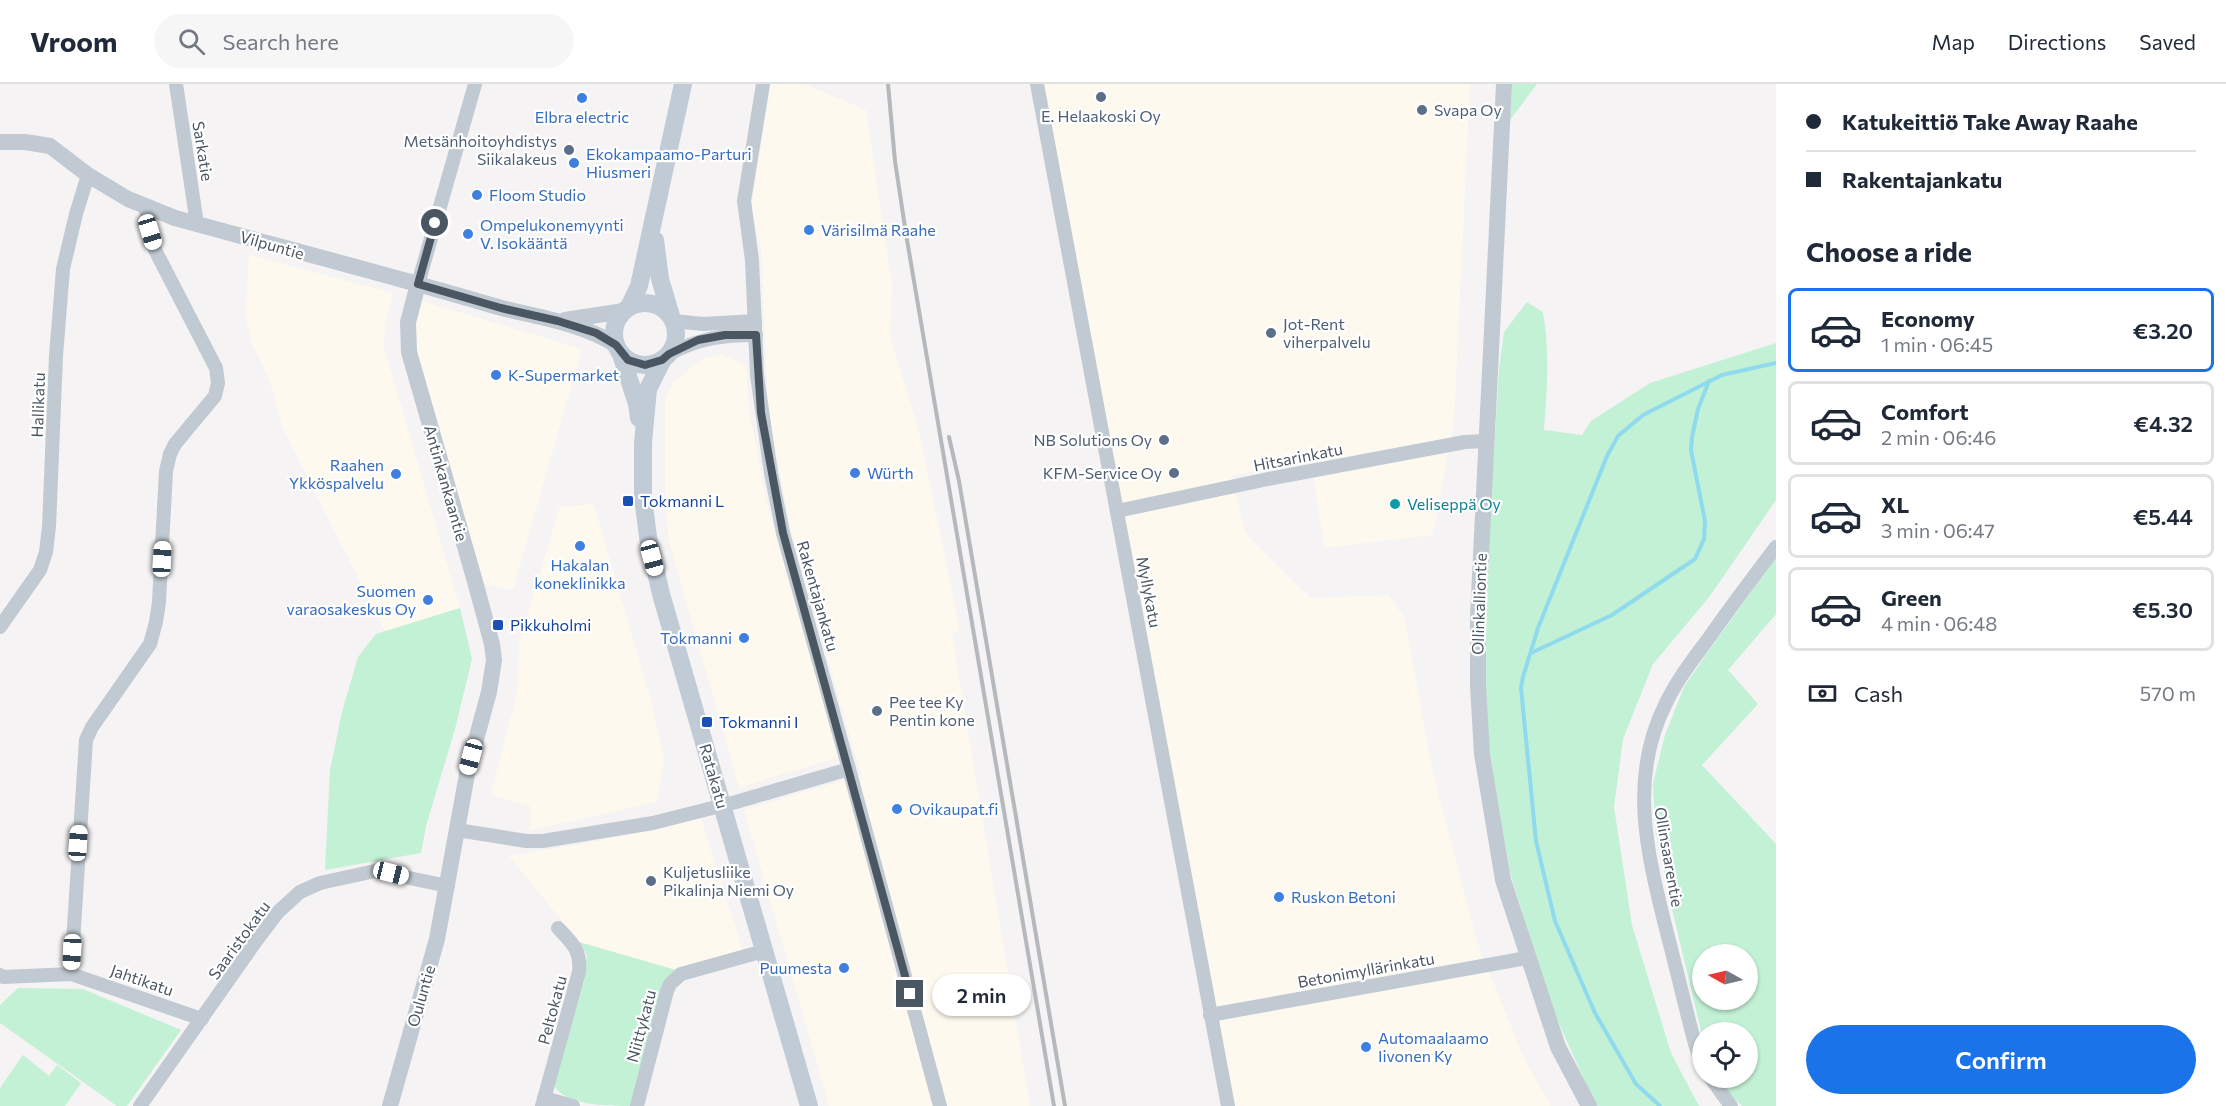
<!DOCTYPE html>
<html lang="en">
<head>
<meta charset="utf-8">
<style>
  :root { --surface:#fff; --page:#f6f6f7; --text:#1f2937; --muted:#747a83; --line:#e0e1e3; --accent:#1a73e8 }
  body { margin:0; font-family:Commissioner,sans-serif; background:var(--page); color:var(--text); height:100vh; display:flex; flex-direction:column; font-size:22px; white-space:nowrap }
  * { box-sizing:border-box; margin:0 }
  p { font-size:20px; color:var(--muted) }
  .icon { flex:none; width:33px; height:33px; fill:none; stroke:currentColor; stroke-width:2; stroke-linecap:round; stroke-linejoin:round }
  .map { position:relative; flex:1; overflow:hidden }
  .drawer { display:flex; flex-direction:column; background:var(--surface); width:450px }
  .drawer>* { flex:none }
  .top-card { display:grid; align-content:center; height:132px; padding:0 30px; background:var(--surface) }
  .needle { width:39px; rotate:278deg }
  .buttons { position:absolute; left:1692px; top:860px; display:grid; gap:12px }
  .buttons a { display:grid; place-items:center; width:66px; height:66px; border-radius:50%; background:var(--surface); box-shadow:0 2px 4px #0004; font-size:30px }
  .end { position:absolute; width:27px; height:27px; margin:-14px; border:8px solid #4a5661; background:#fff; box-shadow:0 0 0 3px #fff }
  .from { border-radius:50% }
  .bubble { position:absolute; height:42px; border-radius:21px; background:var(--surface); box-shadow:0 2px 4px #0004; font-size:20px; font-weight:600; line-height:42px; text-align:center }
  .car { position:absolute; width:18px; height:36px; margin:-18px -9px; border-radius:8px; box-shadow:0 0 4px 2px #0007; background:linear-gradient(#fff 24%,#345 0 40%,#fff 0 76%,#345 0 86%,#fff 0) }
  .top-card b { display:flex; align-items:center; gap:21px; height:57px; font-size:22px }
  .top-card b+b { border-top:2px solid var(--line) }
  .top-card i { width:15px; height:15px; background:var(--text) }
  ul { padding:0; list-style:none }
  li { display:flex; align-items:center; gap:18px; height:84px; margin:0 12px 9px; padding:0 18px; border:3px solid var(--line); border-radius:9px }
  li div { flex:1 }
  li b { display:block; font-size:22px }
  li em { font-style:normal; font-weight:600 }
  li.current { border-color:var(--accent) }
  li>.icon { width:54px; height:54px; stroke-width:1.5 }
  h2 { padding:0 30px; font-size:27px; line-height:72px }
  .pay { display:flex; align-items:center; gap:15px; height:66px; padding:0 30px; font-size:22px }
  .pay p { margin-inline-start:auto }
  .cta { display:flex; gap:12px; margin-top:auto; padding:12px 30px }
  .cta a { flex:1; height:69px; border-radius:36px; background:var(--accent); color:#fff; font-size:24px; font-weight:600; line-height:69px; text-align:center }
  header { display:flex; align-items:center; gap:36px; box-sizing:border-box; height:84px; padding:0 30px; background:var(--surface); border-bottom:2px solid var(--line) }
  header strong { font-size:28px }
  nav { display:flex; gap:33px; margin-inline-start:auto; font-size:21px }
  .search { width:420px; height:54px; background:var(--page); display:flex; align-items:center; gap:15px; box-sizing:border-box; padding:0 21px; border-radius:33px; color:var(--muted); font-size:22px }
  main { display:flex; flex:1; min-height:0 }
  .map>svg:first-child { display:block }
  .commercial { fill:#fdf9ef }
  .green { fill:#c3f1d5; fill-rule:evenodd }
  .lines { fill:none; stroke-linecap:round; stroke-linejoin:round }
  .stream { stroke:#90daee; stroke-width:4 }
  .minor { stroke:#c1cad2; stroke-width:14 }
  .tertiary { stroke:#c1cad2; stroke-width:16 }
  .secondary { stroke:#c1cbd6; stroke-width:18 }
  .rail { stroke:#b5b8bd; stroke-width:4 }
  .route { stroke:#4a5661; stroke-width:8 }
  .service-dot { fill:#5c6f8a; stroke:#fff; stroke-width:2 }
  .shop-dot { fill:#3f7fe0; stroke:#fff; stroke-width:2 }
  .transit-dot { fill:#1a4fb4; stroke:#fff; stroke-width:2 }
  .culture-dot { fill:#0f9aa8; stroke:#fff; stroke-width:2 }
  .labels { text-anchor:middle; stroke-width:4.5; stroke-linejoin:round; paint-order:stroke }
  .service-label { font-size:16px; fill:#4e5e75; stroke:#fff; text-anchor:start }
  .shop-label { font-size:16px; fill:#366cbe; stroke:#fff; text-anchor:start }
  .street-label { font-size:16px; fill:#4a5661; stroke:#fff }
  .transit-label { font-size:16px; fill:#164399; stroke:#fff; text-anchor:start }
  .culture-label { font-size:16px; fill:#0d838f; stroke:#fff; text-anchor:start }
</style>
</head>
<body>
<header>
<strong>Vroom</strong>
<div class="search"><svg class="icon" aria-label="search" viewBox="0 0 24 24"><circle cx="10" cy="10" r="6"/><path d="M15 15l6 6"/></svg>Search here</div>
<nav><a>Map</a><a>Directions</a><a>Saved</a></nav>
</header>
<main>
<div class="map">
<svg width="1776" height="1022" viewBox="0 0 1776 1022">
  <rect width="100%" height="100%" fill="#f5f3f3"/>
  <!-- commercial -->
  <g class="commercial">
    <polygon points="771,0 804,0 866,26 892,200 890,252 919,347 960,546 952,549 1030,1022 829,1022 744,726 861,691 791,447 768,329 761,165 751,124"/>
    <polygon points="1039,0 1470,0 1454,339 1433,451 1324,464 1311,375 1232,392 1245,448 1311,514 1389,511 1405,535 1432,685 1477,857 1523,972 1551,1022 1233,1022"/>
    <polygon points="249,171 393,209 385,242 384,263 460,524 385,547 283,345 269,295 252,260 245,231"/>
    <polygon points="422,217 582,265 513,506 484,500 420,285 414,250"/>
    <polygon points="721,270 747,282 749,326 767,420 839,673 739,704 669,458 665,417 665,315 673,298 704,274"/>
    <polygon points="591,420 594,421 651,616 664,675 658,714 656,718 533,746 530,744 530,722 492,711 491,709 517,609 519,560 559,425 560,423"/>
    <polygon points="701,734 743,867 676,886 579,858 509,772 593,758"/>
  </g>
  <!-- green -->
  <g class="green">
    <polygon points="1512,0 1537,0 1510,36"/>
    <path d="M1527,218l16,10c7,42 4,76 1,118l38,5 9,-14 59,-38 126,-40v157l-66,96 -57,68 -30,75 -9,68 18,118 39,128 28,53h-103l-44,-98 -42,-135 -27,-161 -1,-56 17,-287 5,-37z"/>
    <path d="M1776,474v56l-48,56 30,34 -56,61 74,79v262h-34l-19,-18 -5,-11h30v-45h-46v3l-34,-143 -13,-65 -2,-44 12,-48 19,-48 28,-41zM1702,870h46v45h-46z"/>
    <polygon points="460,524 472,575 455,645 426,742 421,769 325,786 330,686 342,628 358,573 376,550"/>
    <path d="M579,858l97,28 -12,10 -33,126c-20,0 -67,0 -77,-21l30,-104 3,-26z"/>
    <polygon points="18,904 83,905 181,946 127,1022 117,1022 0,939 0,921"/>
    <polygon points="23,971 49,992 57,981 81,999 65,1022 0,1022 0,1004"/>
  </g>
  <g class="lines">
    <!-- stream -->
    <g class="stream">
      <polyline points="1531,569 1612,531 1695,475 1704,455 1705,437 1691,366 1692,353 1698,325 1709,297"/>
      <polyline points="1660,1022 1636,1000 1595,929 1555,837 1536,757 1521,604 1523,593 1538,544 1607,372 1618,352 1643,331 1722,291 1776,279"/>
    </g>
    <!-- minor -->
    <g class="minor">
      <polyline points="176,0 197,140"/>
      <polyline points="763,0 744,117 752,176 757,291 771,389 783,449 849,685 940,1022"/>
      <polyline points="1037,0 1228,1022"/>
      <polyline points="418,200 475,0"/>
      <polyline points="674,237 703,240 755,237"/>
      <path d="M669,270c31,-16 53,-19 87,-19"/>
      <polyline points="1117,427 1268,395 1465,358 1486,357"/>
      <polyline points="0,543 40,486 46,468 49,443 56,272 63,185 76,130 88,91"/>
      <polyline points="457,746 526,757 543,757 653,739 736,718 849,685"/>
      <polyline points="71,890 86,656 92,643 150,560 156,538 159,518 166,387 170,370 175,360 215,312 218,299 216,284 155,166 150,148 146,124"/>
      <polyline points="0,891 3,893 71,890 202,935"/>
      <polyline points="1210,931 1527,874"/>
      <path d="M1702,979l-7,-19c-10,-38 -19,-77 -29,-115 -19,-77 -38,-151 0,-226 12,-25 29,-46 45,-68 21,-30 43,-59 65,-88"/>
      <polyline points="1710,993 1731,1022"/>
      <polyline points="544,1014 573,1022"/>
      <polyline points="140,1022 256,857 278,828 300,808 320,799 375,787 448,802"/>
      <path d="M542,1022l37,-134c2,-22 -6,-28 -21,-44"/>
      <polyline points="637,1022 667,907 670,900 681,890 764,867"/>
    </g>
    <!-- tertiary -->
    <g class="tertiary">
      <polyline points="1504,0 1478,533 1478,602 1482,670 1503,796 1558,963 1589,1022"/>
      <path d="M0,58h25l25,4 38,29 40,24 47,19c105,29 211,56 316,87 42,12 87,16 125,40"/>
      <polyline points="565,236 624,227"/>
      <polyline points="390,1022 437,855 468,685 489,608 494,576 492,560 474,494 409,268 408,238 418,200"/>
    </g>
    <!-- secondary -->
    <g class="secondary">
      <polyline points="655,156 660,195 671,232"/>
      <circle cx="645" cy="250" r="31"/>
      <polyline points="629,223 639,202 683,0"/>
      <polyline points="621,270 637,320 639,334"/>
      <polyline points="662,277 648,305 643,359 643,413 648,453 661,510 809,1022"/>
    </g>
    <!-- rail -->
    <g class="rail">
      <polyline points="888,0 895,77 906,150 1054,1022"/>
      <polyline points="949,353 959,397 1065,1022"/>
    </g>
  </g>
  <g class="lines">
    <!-- route -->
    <polyline class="route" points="435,139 418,200 501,224 558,237 596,249 616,261 628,276 645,281 662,276 669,270 698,256 725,251 756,251 761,329 783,449 910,910"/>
  </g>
  <!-- markers -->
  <g class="service-dot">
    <circle cx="1101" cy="13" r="6"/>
    <circle cx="1422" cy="26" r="6"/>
    <circle cx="569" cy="66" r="6"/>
    <circle cx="1271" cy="249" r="6"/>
    <circle cx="1164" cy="356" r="6"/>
    <circle cx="1174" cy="389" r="6"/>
    <circle cx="877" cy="627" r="6"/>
    <circle cx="651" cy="797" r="6"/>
  </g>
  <g class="shop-dot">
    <circle cx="582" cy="14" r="6"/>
    <circle cx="574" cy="79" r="6"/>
    <circle cx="477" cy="111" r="6"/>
    <circle cx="809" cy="146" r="6"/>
    <circle cx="468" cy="150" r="6"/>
    <circle cx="496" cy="291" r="6"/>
    <circle cx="855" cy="389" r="6"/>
    <circle cx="396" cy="390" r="6"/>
    <circle cx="580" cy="462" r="6"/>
    <circle cx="428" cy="516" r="6"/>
    <circle cx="744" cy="554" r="6"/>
    <circle cx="897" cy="725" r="6"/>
    <circle cx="1279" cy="813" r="6"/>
    <circle cx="844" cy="884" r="6"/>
    <circle cx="1366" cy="963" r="6"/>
  </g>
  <g class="transit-dot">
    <rect x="622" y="411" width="12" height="12" rx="3"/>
    <rect x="492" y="535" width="12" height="12" rx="3"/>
    <rect x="701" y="632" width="12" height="12" rx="3"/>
  </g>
  <circle class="culture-dot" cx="1395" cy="420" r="6"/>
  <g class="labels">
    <!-- service labels -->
    <g class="service-label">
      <text x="1434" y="32">Svapa Oy</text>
      <text x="1101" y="38" text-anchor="middle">E. Helaakoski Oy</text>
      <text x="557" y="63" text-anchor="end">Metsänhoitoyhdistys<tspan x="557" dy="18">Siikalakeus</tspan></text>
      <text x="1283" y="246">Jot-Rent<tspan x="1283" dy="18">viherpalvelu</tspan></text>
      <text x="1152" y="362" text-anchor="end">NB Solutions Oy</text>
      <text x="1162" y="395" text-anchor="end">KFM-Service Oy</text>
      <text x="889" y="624">Pee tee Ky<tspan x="889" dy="18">Pentin kone</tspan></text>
      <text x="663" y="794">Kuljetusliike<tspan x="663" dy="18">Pikalinja Niemi Oy</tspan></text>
    </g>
    <!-- shop labels -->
    <g class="shop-label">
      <text x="582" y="39" text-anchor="middle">Elbra electric</text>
      <text x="586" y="76">Ekokampaamo-Parturi<tspan x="586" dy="18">Hiusmeri</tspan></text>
      <text x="489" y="117">Floom Studio</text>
      <text x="480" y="147">Ompelukonemyynti<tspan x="480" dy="18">V. Isokääntä</tspan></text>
      <text x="821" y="152">Värisilmä Raahe</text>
      <text x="508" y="297">K-Supermarket</text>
      <text x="384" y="387" text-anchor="end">Raahen<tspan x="384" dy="18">Ykköspalvelu</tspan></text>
      <text x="867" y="395">Würth</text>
      <text x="580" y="487" text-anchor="middle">Hakalan<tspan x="580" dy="18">koneklinikka</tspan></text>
      <text x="416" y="513" text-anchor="end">Suomen<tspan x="416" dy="18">varaosakeskus Oy</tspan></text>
      <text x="732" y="560" text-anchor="end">Tokmanni</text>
      <text x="909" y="731">Ovikaupat.fi</text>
      <text x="1291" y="819">Ruskon Betoni</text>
      <text x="832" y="890" text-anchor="end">Puumesta</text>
      <text x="1378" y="960">Automaalaamo<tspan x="1378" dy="18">Iivonen Ky</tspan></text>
    </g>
    <!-- street labels -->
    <g class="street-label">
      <text transform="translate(203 67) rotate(81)" y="6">Sarkatie</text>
      <text transform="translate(272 161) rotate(16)" y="6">Vilpuntie</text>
      <text transform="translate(38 321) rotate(-88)" y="6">Hallikatu</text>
      <text transform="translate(1298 373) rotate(-11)" y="6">Hitsarinkatu</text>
      <text transform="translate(446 399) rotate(74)" y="6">Antinkankaantie</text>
      <text transform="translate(1149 508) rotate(79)" y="6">Myllykatu</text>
      <text transform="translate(818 512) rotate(74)" y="6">Rakentajankatu</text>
      <text transform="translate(1479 520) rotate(-88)" y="6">Ollinkalliontie</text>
      <text transform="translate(714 692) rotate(74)" y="6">Ratakatu</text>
      <text transform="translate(1669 773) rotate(80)" y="6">Ollinsaarentie</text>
      <text transform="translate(239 856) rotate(-54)" y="6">Saaristokatu</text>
      <text transform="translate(1366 886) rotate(-10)" y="6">Betonimyllärinkatu</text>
      <text transform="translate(142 896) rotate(19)" y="6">Jahtikatu</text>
      <text transform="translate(421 912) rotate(-74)" y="6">Ouluntie</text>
      <text transform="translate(552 926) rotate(-75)" y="6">Peltokatu</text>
      <text transform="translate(641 942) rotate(-75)" y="6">Niittykatu</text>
    </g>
    <!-- transit labels -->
    <g class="transit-label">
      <text x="640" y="423">Tokmanni L</text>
      <text x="510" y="547">Pikkuholmi</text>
      <text x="719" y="644">Tokmanni I</text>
    </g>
    <!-- culture labels -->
    <g class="culture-label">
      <text x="1407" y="426">Veliseppä Oy</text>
    </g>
  </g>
</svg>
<div class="buttons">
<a><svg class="needle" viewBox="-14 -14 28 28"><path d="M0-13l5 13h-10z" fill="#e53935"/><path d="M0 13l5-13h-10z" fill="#747a83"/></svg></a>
<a><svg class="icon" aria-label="locate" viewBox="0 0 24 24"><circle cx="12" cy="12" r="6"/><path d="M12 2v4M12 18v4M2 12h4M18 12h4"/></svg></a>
</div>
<i class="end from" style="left:435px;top:139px"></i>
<i class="end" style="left:910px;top:910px"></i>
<div class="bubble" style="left:932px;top:890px;width:99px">2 min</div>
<i class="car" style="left:150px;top:148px;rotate:163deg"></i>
<i class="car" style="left:652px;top:474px;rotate:165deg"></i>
<i class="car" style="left:162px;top:475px;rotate:3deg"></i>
<i class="car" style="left:471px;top:673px;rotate:195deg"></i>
<i class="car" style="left:78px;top:759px;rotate:4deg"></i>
<i class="car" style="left:391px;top:789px;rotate:104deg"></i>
<i class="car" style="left:72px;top:868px;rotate:183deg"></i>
</div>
<section class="drawer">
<div class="top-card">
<b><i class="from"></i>Katukeittiö Take Away Raahe</b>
<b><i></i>Rakentajankatu</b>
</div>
<h2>Choose a ride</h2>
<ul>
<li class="current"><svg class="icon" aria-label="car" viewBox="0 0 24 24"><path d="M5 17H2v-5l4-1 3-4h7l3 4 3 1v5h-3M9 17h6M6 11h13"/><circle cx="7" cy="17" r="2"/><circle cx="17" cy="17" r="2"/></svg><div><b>Economy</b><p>1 min · 06:45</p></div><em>€3.20</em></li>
<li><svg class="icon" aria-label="car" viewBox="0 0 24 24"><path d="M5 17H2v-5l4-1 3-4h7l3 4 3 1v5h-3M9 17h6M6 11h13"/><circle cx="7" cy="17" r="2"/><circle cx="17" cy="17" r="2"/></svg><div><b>Comfort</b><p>2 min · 06:46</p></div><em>€4.32</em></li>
<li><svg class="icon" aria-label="car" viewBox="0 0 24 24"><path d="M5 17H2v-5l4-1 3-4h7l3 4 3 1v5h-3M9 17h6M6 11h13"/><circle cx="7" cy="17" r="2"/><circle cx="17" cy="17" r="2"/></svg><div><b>XL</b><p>3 min · 06:47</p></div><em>€5.44</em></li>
<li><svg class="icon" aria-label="car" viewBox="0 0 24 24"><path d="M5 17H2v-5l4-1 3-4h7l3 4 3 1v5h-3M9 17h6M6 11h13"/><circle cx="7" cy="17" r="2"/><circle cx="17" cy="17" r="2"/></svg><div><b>Green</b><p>4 min · 06:48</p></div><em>€5.30</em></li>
</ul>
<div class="pay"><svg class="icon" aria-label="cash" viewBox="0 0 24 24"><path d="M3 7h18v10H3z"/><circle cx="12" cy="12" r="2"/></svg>Cash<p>570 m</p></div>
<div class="cta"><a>Confirm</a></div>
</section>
</main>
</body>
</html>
